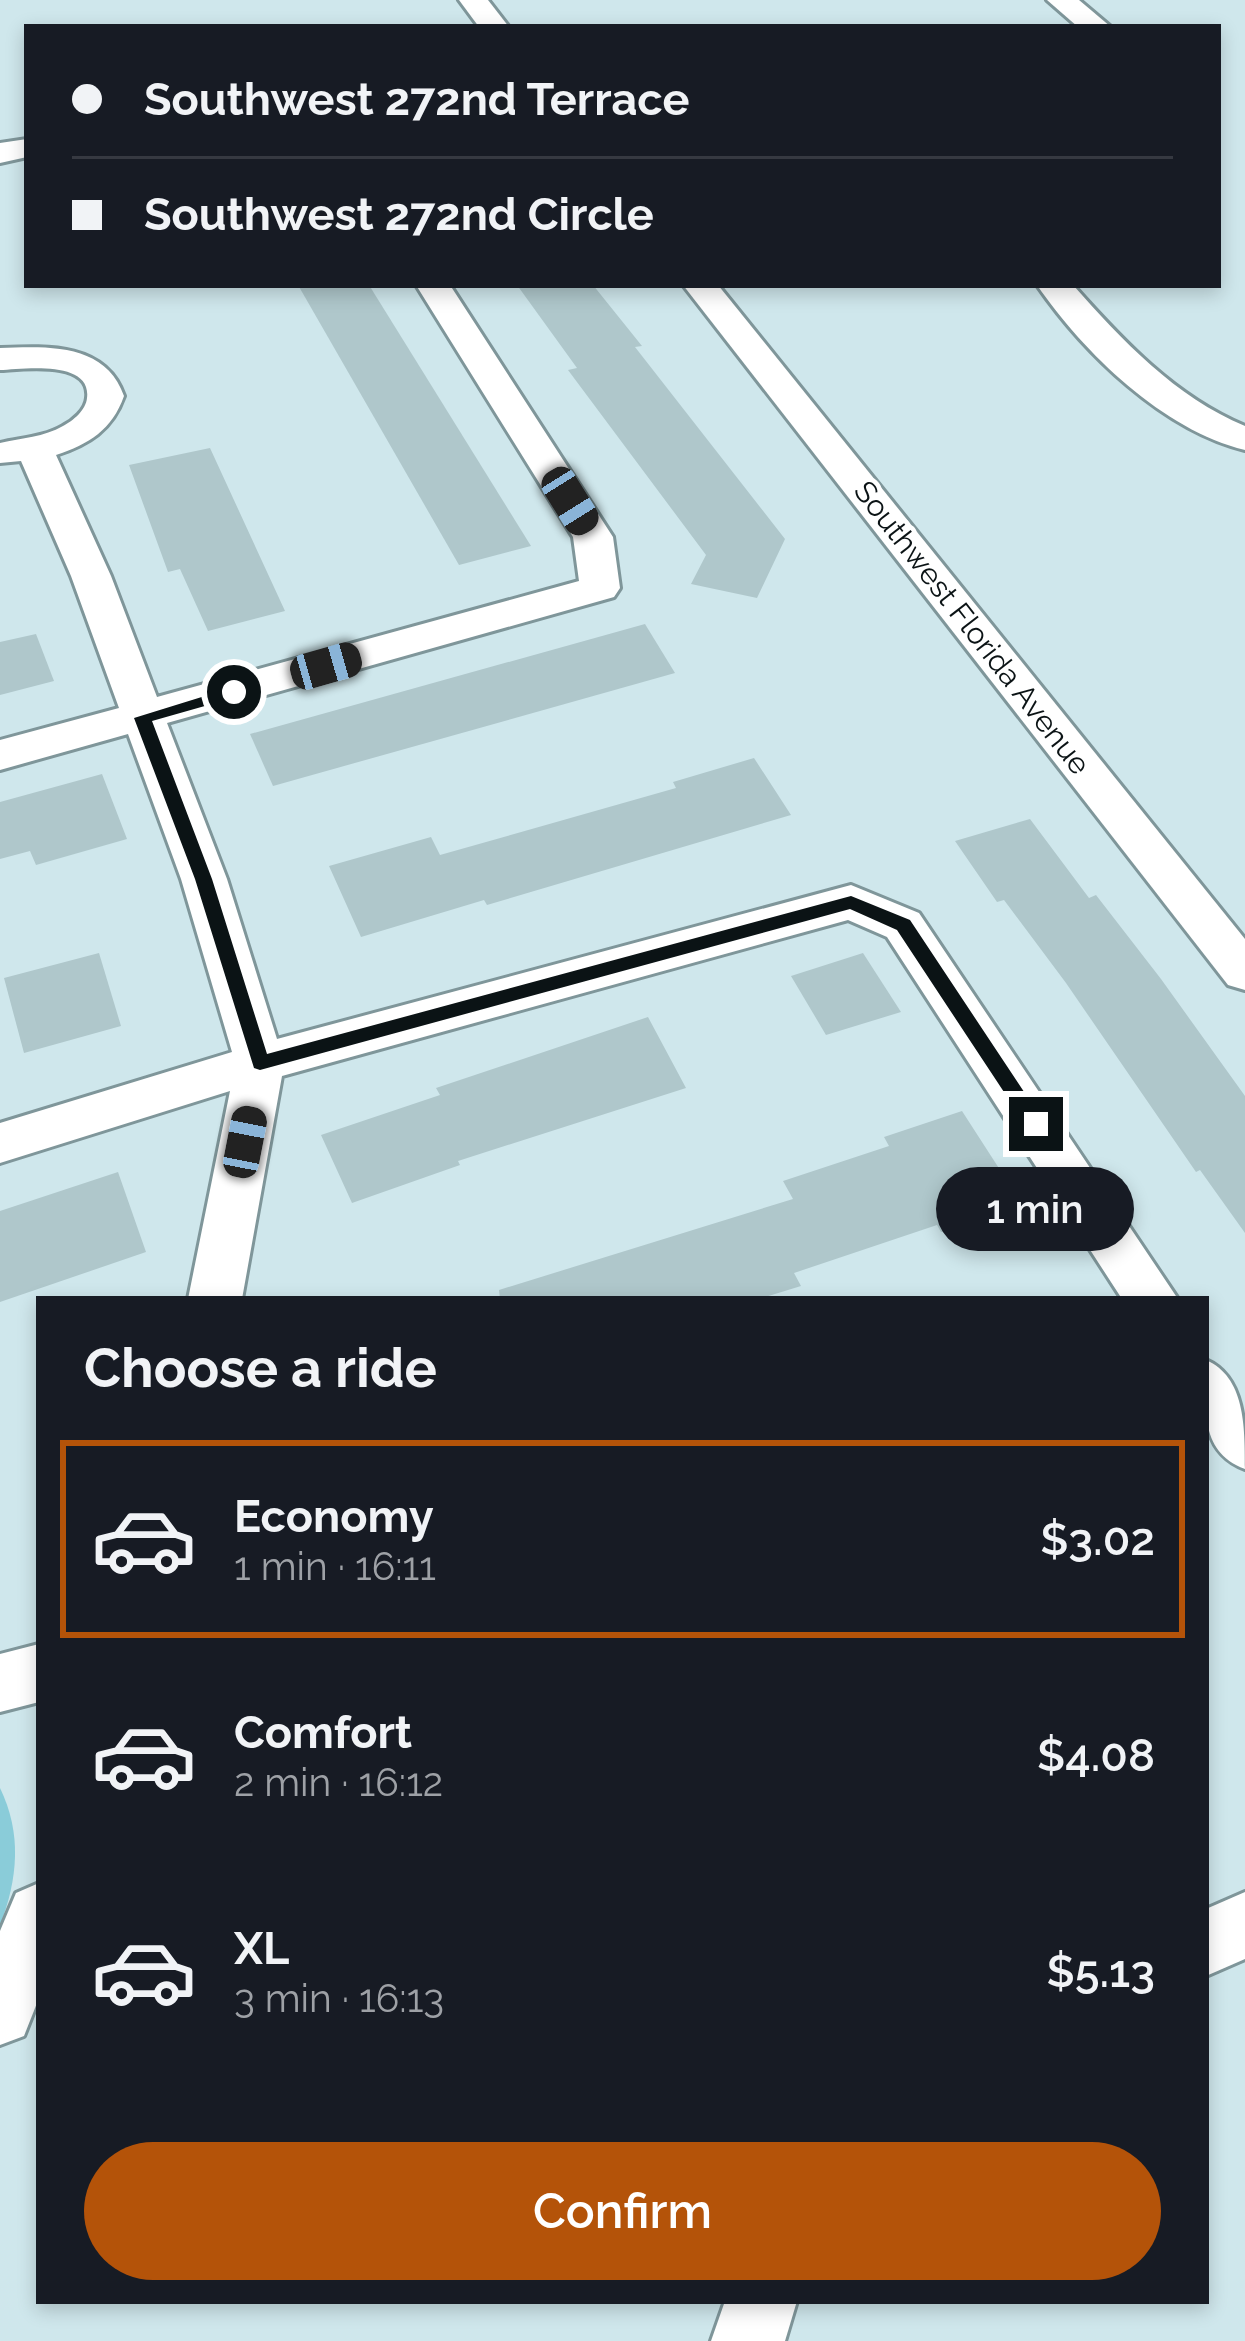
<!DOCTYPE html>
<html lang="en">
<head>
<meta charset="utf-8">
<style>
  :root { --surface:#171b24; --page:#242831; --text:#f1f3f6; --muted:#9ea1a6; --line:#363941; --accent:#b45309 }
  body { margin:0; font-family:Raleway,sans-serif; background:var(--page); color:var(--text); height:100vh; display:flex; flex-direction:column; font-size:45px; white-space:nowrap }
  * { box-sizing:border-box; margin:0 }
  p { font-size:39px; color:var(--muted) }
  .icon { flex:none; width:66px; height:66px; fill:none; stroke:currentColor; stroke-width:2; stroke-linecap:round; stroke-linejoin:round }
  .map { position:relative; flex:1; overflow:hidden }
  .drawer { position:absolute; left:36px; top:1296px; width:1173px; height:1008px; display:flex; flex-direction:column; background:var(--surface); border-radius:0px; box-shadow:0 6px 18px #0003 }
  .drawer>* { flex:none }
  .banner { position:absolute; left:24px; top:24px; width:1197px; height:264px; border-radius:0px; box-shadow:0 6px 18px #0003; display:grid; align-content:center; height:264px; padding:0 48px; background:var(--surface) }
  .end { position:absolute; width:54px; height:54px; margin:-27px; border:15px solid #0b1315; background:#fff; box-shadow:0 0 0 6px #fff }
  .from { border-radius:50% }
  .bubble { position:absolute; height:84px; border-radius:42px; background:var(--surface); box-shadow:0 6px 18px #0003; font-size:39px; font-weight:600; line-height:84px; text-align:center }
  .car { position:absolute; width:36px; height:72px; margin:-36px -18px; border-radius:15px; box-shadow:0 0 9px 3px #0007; background:linear-gradient(#222 24%,#8ab4d8 0 40%,#222 0 76%,#8ab4d8 0 86%,#222 0) }
  .banner b { display:flex; align-items:center; gap:42px; height:114px; font-size:45px }
  .banner b+b { border-top:3px solid var(--line) }
  .banner i { width:30px; height:30px; background:var(--text) }
  ul { padding:0; list-style:none }
  li { display:flex; align-items:center; gap:36px; height:198px; margin:0 24px 18px; padding:0 24px; border:6px solid transparent; border-radius:0px }
  li div { flex:1 }
  li b { display:block; font-size:45px }
  li em { font-style:normal; font-weight:600 }
  li.active { border-color:var(--accent) }
  li>.icon { width:108px; height:108px; stroke-width:1.5 }
  h2 { padding:0 48px; font-size:54px; line-height:144px }
  .cta { display:flex; gap:24px; margin-top:auto; padding:24px 48px }
  .cta a { flex:1; height:138px; border-radius:72px; background:var(--accent); color:#fff; font-size:48px; font-weight:600; line-height:138px; text-align:center }
  .map>svg:first-child { display:block }
  .green { fill:#8accd9 }
  .building { fill:#afc7cb }
  .lines { fill:none; stroke-linecap:round; stroke-linejoin:round }
  .minor-casing { stroke:#7f969a; stroke-width:6 }
  .minor { fill:#fff; fill-rule:evenodd }
  .route { fill:#0b1315 }
  .labels { text-anchor:middle; stroke-width:9; stroke-linejoin:round; paint-order:stroke }
  .far-street-label { font-size:30px; fill:#0b1315; stroke:#fff }
</style>
</head>
<body>
<div class="map">
<svg width="1245" height="2341" viewBox="0 0 1245 2341">
  <rect width="100%" height="100%" fill="#cfe7ec"/>
  <!-- green -->
  <path class="green" d="M0,1788c22,45 18,91 0,137z"/>
  <!-- building -->
  <g class="building">
    <polygon points="298,285 369,285 531,546 459,565"/>
    <polygon points="517,285 593,285 642,346 635,347 785,539 757,598 691,584 706,555 568,370 577,368"/>
    <polygon points="210,448 285,611 208,631 180,569 168,572 129,465"/>
    <polygon points="645,624 675,673 273,786 250,734"/>
    <polygon points="36,634 54,681 0,695 0,642"/>
    <polygon points="754,758 791,815 487,905 484,900 361,937 329,866 431,837 440,855 676,788 673,782"/>
    <polygon points="102,774 127,839 36,865 30,851 0,859 0,802"/>
    <polygon points="1030,819 1089,898 1096,895 1161,979 1245,1096 1245,1233 1200,1170 1196,1172 1066,983 1004,900 997,902 955,841"/>
    <polygon points="99,953 121,1026 24,1053 4,978"/>
    <polygon points="863,953 901,1012 826,1035 791,976"/>
    <polygon points="648,1017 686,1088 458,1161 460,1165 352,1203 321,1135 440,1095 436,1088"/>
    <polygon points="962,1111 1022,1204 941,1232 937,1225 794,1273 801,1286 759,1299 500,1299 499,1290 793,1199 783,1181 889,1146 884,1137"/>
    <polygon points="118,1172 146,1252 0,1302 0,1211"/>
  </g>
  <g class="lines">
    <defs>
      <g id="minor">
        <polygon points="459,0 488,0 509,27 479,27"/>
        <polygon points="1047,0 1079,0 1111,27 1078,27"/>
        <polygon points="27,139 27,157 0,163 0,143"/>
        <path d="M416,285h34l163,252 7,51 -6,9 -447,126 60,156 50,160 574,-154 68,28 259,386h-56l-235,-362 -39,-17 -566,156 -40,223h-54l42,-208 -230,72v-40l232,-71 -51,-173 -53,-145 -128,36v-30l119,-32 -48,-132 -50,-115 -21,2v-20c22,-5 44,-6 63,-17 10,-5 23,-16 24,-28 5,-39 -65,-29 -87,-28v-22c48,-2 106,-5 124,48 -12,34 -35,48 -68,59l55,121 46,121 422,-116 -6,-44z"/>
        <polygon points="683,285 718,285 1245,939 1245,990 1228,985"/>
        <path d="M1037,285h36c49,55 102,112 172,141v24c-82,-20 -161,-97 -208,-165z"/>
        <path d="M1206,1360c39,17 39,66 39,109 -48,-18 -39,-66 -39,-109z"/>
        <polygon points="39,1644 39,1702 0,1712 0,1654"/>
        <polygon points="39,1883 39,1998 24,2036 0,2045 0,1931 16,1893"/>
        <polygon points="1245,1892 1245,1959 1206,1976 1206,1909"/>
        <polygon points="725,2301 797,2301 785,2341 711,2341"/>
      </g>
    </defs>
    <!-- minor casing -->
    <use href="#minor" class="minor-casing"/>
    <!-- minor -->
    <use href="#minor" class="minor"/>
  </g>
  <!-- route -->
  <polygon class="route" points="234,687 240,688 240,696 152,721 212,879 267,1054 851,896 910,920 1042,1119 1042,1130 1029,1130 897,930 850,909 260,1070 254,1068 195,879 134,718"/>
  <g class="labels">
    <!-- far-street labels -->
    <g class="far-street-label">
      <text transform="translate(972 628) rotate(52)" y="10">Southwest Florida Avenue</text>
    </g>
  </g>
</svg>
<i class="end from" style="left:234px;top:692px"></i>
<i class="end" style="left:1036px;top:1124px"></i>
<div class="bubble" style="left:936px;top:1167px;width:198px">1 min</div>
<i class="car" style="left:570px;top:501px;rotate:148deg"></i>
<i class="car" style="left:326px;top:666px;rotate:74deg"></i>
<i class="car" style="left:245px;top:1142px;rotate:11deg"></i>
<div class="banner">
<b><i class="from"></i>Southwest 272nd Terrace</b>
<b><i></i>Southwest 272nd Circle</b>
</div>
<section class="drawer">
<h2>Choose a ride</h2>
<ul>
<li class="active"><svg class="icon" aria-label="car" viewBox="0 0 24 24"><path d="M5 17H2v-5l4-1 3-4h7l3 4 3 1v5h-3M9 17h6M6 11h13"/><circle cx="7" cy="17" r="2"/><circle cx="17" cy="17" r="2"/></svg><div><b>Economy</b><p>1 min · 16:11</p></div><em>$3.02</em></li>
<li><svg class="icon" aria-label="car" viewBox="0 0 24 24"><path d="M5 17H2v-5l4-1 3-4h7l3 4 3 1v5h-3M9 17h6M6 11h13"/><circle cx="7" cy="17" r="2"/><circle cx="17" cy="17" r="2"/></svg><div><b>Comfort</b><p>2 min · 16:12</p></div><em>$4.08</em></li>
<li><svg class="icon" aria-label="car" viewBox="0 0 24 24"><path d="M5 17H2v-5l4-1 3-4h7l3 4 3 1v5h-3M9 17h6M6 11h13"/><circle cx="7" cy="17" r="2"/><circle cx="17" cy="17" r="2"/></svg><div><b>XL</b><p>3 min · 16:13</p></div><em>$5.13</em></li>
</ul>
<div class="cta"><a>Confirm</a></div>
</section>
</div>
</body>
</html>
